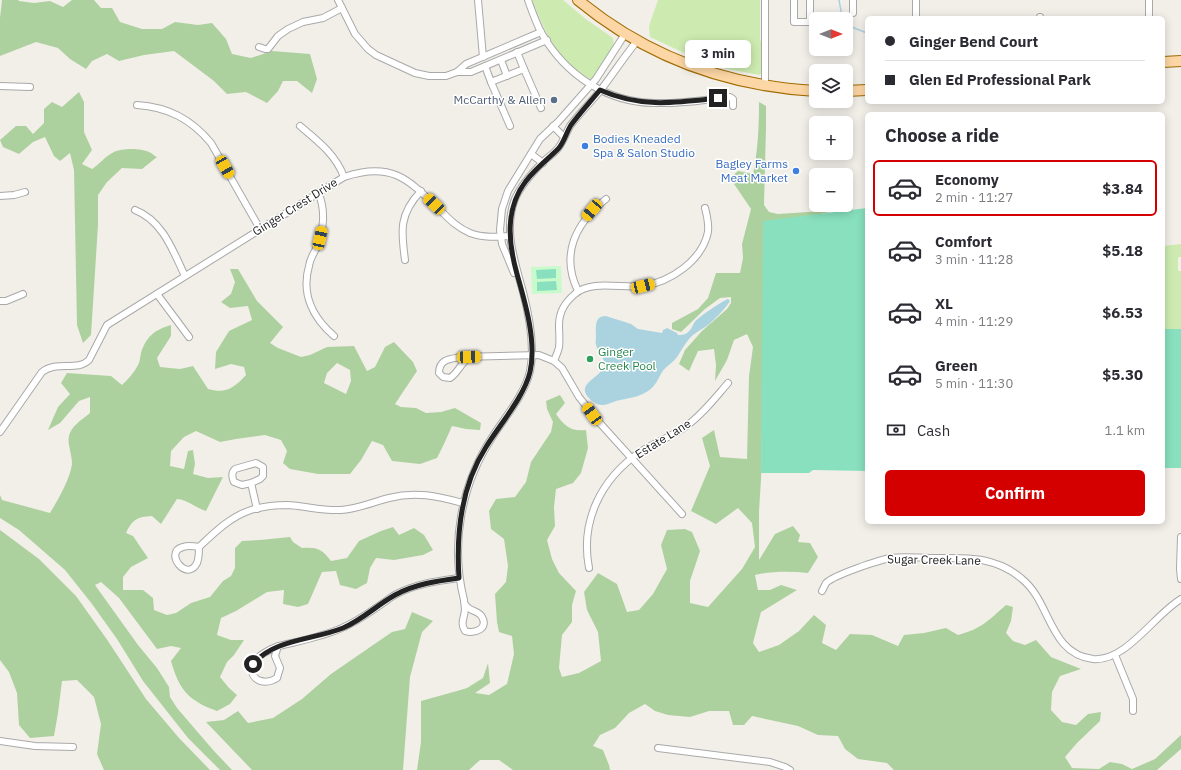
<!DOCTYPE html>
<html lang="en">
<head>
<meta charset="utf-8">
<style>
  :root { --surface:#fff; --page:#f2f2f3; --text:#2b2b33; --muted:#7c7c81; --line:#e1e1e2; --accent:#d40000 }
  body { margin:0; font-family:"IBM Plex Sans",sans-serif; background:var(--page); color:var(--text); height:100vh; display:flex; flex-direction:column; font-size:15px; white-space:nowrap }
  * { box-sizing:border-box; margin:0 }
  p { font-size:13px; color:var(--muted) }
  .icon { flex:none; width:22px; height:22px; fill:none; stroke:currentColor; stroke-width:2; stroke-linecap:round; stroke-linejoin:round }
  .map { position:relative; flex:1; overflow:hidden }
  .drawer { position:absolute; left:865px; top:112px; width:300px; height:412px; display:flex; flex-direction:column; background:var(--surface); border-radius:6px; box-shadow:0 2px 10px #0003 }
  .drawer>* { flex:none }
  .top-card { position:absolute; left:865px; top:16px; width:300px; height:88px; border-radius:6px; box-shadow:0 2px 10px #0003; display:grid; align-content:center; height:88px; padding:0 20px; background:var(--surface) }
  .needle { width:26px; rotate:90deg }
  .tools { position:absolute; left:809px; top:12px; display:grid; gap:8px }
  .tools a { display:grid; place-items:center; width:44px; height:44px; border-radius:6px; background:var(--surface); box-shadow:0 2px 10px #0003; font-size:20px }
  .end { position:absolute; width:18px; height:18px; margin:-9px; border:5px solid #222; background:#fff; box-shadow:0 0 0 2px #fff }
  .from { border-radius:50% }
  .bubble { position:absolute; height:28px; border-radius:6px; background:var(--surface); box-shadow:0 2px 10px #0003; font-size:13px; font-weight:700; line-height:28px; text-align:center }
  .car { position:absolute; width:12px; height:24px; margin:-12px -6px; border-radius:5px; box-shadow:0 0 3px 1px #0007; background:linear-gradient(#f5c518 24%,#345 0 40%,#f5c518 0 76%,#345 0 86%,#f5c518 0) }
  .top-card b { display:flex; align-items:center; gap:14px; height:38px; font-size:15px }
  .top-card b+b { border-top:1px solid var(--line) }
  .top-card i { width:10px; height:10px; background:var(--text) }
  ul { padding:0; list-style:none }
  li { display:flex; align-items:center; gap:12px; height:56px; margin:0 8px 6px; padding:0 12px; border:2px solid transparent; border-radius:6px }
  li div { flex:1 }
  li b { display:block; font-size:15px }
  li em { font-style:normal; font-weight:700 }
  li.on { border-color:var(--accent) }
  li>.icon { width:36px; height:36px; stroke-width:1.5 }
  h2 { padding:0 20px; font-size:18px; line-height:48px }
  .pay { display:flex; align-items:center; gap:10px; height:44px; padding:0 20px; font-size:15px }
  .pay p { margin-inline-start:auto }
  .button { display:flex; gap:8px; margin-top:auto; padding:8px 20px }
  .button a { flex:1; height:46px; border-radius:6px; background:var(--accent); color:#fff; font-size:16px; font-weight:700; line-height:46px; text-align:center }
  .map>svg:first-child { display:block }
  .grass { fill:#cdebb0 }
  .forest { fill:#add19e; fill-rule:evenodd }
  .park { fill:#c8facc }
  .pitch { fill:#88e0be }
  .water { fill:#aad3df }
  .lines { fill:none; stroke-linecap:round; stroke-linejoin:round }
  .stream { stroke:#aad3df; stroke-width:1.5 }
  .street-casing { stroke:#a9a9a9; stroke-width:8 }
  .primary-casing { stroke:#a06b00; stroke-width:12 }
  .street { stroke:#fff; stroke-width:6 }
  .primary { stroke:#fcd6a4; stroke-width:10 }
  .route { stroke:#222; stroke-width:5 }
  .service-dot { fill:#5c6f8a; stroke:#fff; stroke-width:1.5 }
  .shop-dot { fill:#3f7fe0; stroke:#fff; stroke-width:1.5 }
  .leisure-dot { fill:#2e9e5b; stroke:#fff; stroke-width:1.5 }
  .labels { text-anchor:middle; stroke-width:3; stroke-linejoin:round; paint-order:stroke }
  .service-label { font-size:12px; fill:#4e5e75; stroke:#fff; text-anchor:end }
  .shop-label { font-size:12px; fill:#366cbe; stroke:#fff; text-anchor:start }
  .street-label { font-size:12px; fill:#222; stroke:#fff }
  .leisure-label { font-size:12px; fill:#27864d; stroke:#fff; text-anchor:start }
</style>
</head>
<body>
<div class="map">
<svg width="1181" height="770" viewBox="0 0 1181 770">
  <rect width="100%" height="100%" fill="#f2efe9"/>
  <!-- grass -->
  <g class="grass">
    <path d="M532,0h31l24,20 26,18 1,9 -20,30 -5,2c-34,-23 -42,-42 -57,-79z"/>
    <polygon points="658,0 760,0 760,40 763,45 762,72 760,75 727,69 697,59 650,37 649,26"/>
    <polygon points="1181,244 1181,257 1178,257 1178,271 1181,271 1181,329 1163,330 1163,246"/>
  </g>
  <!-- forest -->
  <g class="forest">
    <polygon points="2,0 18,0 19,1 34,3 50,1 63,7 72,0 94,0 101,8 112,8 120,22 142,29 162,29 175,22 198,25 212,23 226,39 232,54 251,58 272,51 310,54 317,79 312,93 297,81 283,81 278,91 267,103 246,92 227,94 214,81 174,51 144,55 119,61 107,54 92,61 86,69 70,59 58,48 36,42 0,56 0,18"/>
    <path d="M79,92l5,10v30l8,18 -10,14 10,5c8,-5 13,-13 22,-17 8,-4 27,-4 35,0 3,1 5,4 8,5l-15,12 -20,-1 -15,14 -9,13v30l-7,110 -8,8 -6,-18 -3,-155 -4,-17 -10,8 -6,-5 -9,-19 -12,5 -14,12 -16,-7 -3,-7 16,-14h10l7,8 11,-11v-14l8,-7 10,5z"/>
    <path d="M759,102l7,4v22l-2,77 5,7 9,2 60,-4 -35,8 -40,157 -2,104 -2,33v48l16,-26 18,-8 7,9 -2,7 12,1 8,14 -10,16c-18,-2 -36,-2 -53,2l3,15h12l11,-5 16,5 -36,22 -8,31 6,9 20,-7 20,-14 15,-16 12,10 -4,18 14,7 14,-16 22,1 26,11 6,-11 20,-2 22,-5 12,7c23,-6 31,-15 48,-30l7,2 -2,14 -5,12 7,8 12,4 11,-5 15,17 30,12 -21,7 -8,16 -1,18 11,12 14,3 12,-11 13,-2 -1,9 -23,22 -12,14 7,11 27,1 11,-7 12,2 10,5 23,-10 26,-24v14l-24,21h-263l-7,-7 -29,-4 -13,-10 -7,-13 -20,-1 -20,-9 -46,-10 -8,9h-11l-4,-14h-20l-19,6 -22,-2 -13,-4 -10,-7 -16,9 -14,15 -15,7 -7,11 10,4 6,15 1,5h-97l-14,-10h-19l-11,10h-52l4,-28v-41l36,-10 10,-3 16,-10 5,-15 2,20 -15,10 14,2 18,-11 7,-30 -2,-18 -13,-4 -2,-10 -2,-28 11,-12 2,-16 -4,-27 -13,-10 -2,-18 7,-12 19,-2 11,-15 5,-20 20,-30 2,-10 -6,-13 -1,-8 14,-6 5,8 -9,11c8,11 14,18 30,16l2,18 -7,25 -8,10 -17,6 -2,18 1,19 -8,14 5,19 7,14 17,18 -4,14v17l-10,13 -3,33 3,9 17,-4 22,-12 -3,-29 -11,-22 -3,-18 14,-19 19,11 10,28 12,-2 14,-16 14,-25 -6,-24 6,-15 18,-1 7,3 8,19 -10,30v22l18,4 34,-38 13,-22 -3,-24 -14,-15 -22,16 -25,-13 19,-45 -8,-28 12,-8 6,27 27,2 2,-83 4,-29 -6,-13 -13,6 -7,20 -12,21 1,-16 -2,-16 -16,2 -9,20 -10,-7 6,-14 17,-19 25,-22 4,-6v-6l-11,1 -15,11 -24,23 -9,-3v-6l26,-14 10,-11 8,-25h24l3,-15 -1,-14 9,-35 -21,-31 8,-7 15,3c5,-24 6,-47 6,-72z"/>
    <path d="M230,269h8l19,32 26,26 -13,16 8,5 23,9 9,-2 17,-8 27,-1 13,25 8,-4 10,-20 9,-5 19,20 4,9 -22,33 6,3 15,1 10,5 15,-1 14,-4 26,15 -1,7 -14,-1 -14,-3 -8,18 -7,14 -17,6 -28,-3 -9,-16 -11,-4 -11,19 -11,14h-32l-28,-5 -7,-6 4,-12 -6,-11 -16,-5 -29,4 -16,3 -24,-11 -12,6 -13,14 -1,15 14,3 4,-18 5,-1 2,14 -2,10 15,4 15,-1 -17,34c-10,-3 -18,-11 -29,-12l-16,25 -9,-8c-15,1 -19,3 -26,17l7,3 15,22 -17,9 -8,10v13h20l10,8 1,12 13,5 9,-2 15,-10 19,-6 13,-16 8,-5 4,-8v-20l7,-7 18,-1 30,-3 3,5 9,6c15,-1 20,1 29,13l16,-3 12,-17 22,-10 12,-4 6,8 15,-7 10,7 9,15 -10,5 -29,5 -18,-2 -6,10 -3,15 -11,6 -16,-4 -4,-14 -14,1 -14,32 -10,3 -15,-3 1,-14 -17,2 -31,19 -15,7 -4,17 14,5h13l-10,15 -7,7 -7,15 9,11 8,7 -7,9 -13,7c-28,-10 -38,-21 -46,-50l10,-13 -10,-2 -14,3 -38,-51 -18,-16 -6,3 43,60 19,23 12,19 1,10 7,11 37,43 18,19h-12l-32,-32 -45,-57 -26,-42 -25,-35 -27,-34 -46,-40 -19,-12v-23l2,5 48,13c8,-13 20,-34 22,-49 0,-6 -2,-13 -3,-19 -3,-16 10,-23 21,-32v-16l-11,4 -19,22 -12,7 10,-23 12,-13 -9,-11 6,-10 44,3 11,9c6,-6 12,-12 16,-20 2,-3 2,-8 3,-12 5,-16 13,-23 30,-28v11l-14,22 3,9 20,2 13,-3 15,23c18,5 26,-1 38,-14l-2,-8 -13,-3 -16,5 1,-17 13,-21 23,-11 -4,-14 -18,2 -9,-6 10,-8 4,-12zM337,363l13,7 1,11 -5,13 -22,-11 3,-10z"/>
    <polygon points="0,530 39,559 76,596 108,641 146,699 179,738 210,770 104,770 97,754 101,724 94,697 77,680 62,681 58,713 54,736 30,738 19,725 17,693 9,672 0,660"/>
    <polygon points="412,612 433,621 422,632 410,677 403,770 252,770 206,722 224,720 238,711 248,723 273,718 302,699 331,674 392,632 405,629"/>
  </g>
  <!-- park -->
  <polygon class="park" points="561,266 562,293 532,294 531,267"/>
  <!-- pitch -->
  <g class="pitch">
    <polygon points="867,208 867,471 813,470 809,473 761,473 763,221"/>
    <polygon points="556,269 556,278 537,279 536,270"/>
    <polygon points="556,281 557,290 537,291 537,282"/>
    <rect x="1163" y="329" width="18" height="139"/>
  </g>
  <!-- water -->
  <path class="water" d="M728,299l2,2c-4,7 -15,18 -22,24 -7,5 -14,8 -19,14 -5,6 -8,12 -12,18 -4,6 -11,9 -15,15 -4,7 -7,15 -14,19 -10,7 -21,7 -32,10 -10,4 -16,7 -25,-1 -19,-17 12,-22 13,-35 1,-8 -6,-13 -8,-20 -1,-3 0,-5 0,-9 0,-9 -2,-20 10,-20l25,8 7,5 24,4 1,-3 4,-2 10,5 1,2c3,0 6,0 9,-2 4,-3 5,-6 7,-10 3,-5 28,-22 34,-24z"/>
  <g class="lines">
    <!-- stream -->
    <g class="stream">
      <polyline points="839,0 841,11 844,19"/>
      <polyline points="846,21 854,28 867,33"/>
    </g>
    <defs>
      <g id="street">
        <polyline points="338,0 355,34 368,49 376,55 415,73 429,76 446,76 457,72 471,72 547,40"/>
        <polyline points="478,0 483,57"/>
        <path d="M528,0c4,11 8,23 14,34 24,41 64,68 112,69 25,1 51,-3 76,-6l3,2v7"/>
        <polyline points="794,0 794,22 810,22 810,0"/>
        <polyline points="853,13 853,0"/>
        <polyline points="916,18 916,0"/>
        <polyline points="1040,18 1040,17"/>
        <polyline points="1149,18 1149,0"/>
        <polyline points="259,47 265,49 268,49 278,36 288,29 303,22 323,18 342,8"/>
        <polyline points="501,60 507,76"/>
        <polyline points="485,66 491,82 524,69 517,52"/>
        <polyline points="524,69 541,108"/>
        <polyline points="457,72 466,64 541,32"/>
        <polyline points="491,82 510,126"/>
        <polyline points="0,86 30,87"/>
        <polyline points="765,86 765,0"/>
        <path d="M137,105c31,2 54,14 74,38l49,86"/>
        <path d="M300,126c18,15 36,29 44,51"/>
        <polyline points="553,126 564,137"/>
        <polyline points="531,154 543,163"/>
        <path d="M318,192c8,18 6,39 -2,57 -3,5 -6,10 -7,17 -8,28 4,52 25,70"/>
        <polyline points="0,196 14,195 25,192"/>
        <path d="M135,210c28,11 38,41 50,66"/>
        <path d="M405,260c-4,-29 -6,-46 16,-69"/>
        <polyline points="514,273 502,244 500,230 502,209 508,191 540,139 558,122 596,79 625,34"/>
        <path d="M578,291c-18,-37 -2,-68 28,-92"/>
        <polyline points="157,294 189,337"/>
        <polyline points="0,301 6,301 23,294"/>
        <path d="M469,357c-8,6 -11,16 -19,21l-7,-1 -4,-4c0,-14 11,-14 22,-16l78,-2 15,6 8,7 17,29 19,24 84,93"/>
        <path d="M554,361c2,-5 4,-9 5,-14 1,-7 0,-14 0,-22 0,-12 6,-23 16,-31 16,-15 49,-5 68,-8 27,-4 59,-25 65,-54 1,-9 -1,-16 -3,-24"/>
        <path d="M0,432l42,-60c15,-12 35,0 47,-12l18,-35 237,-148c48,-16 64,2 97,34 9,9 17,17 29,22 13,5 27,4 40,3"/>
        <path d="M251,483l-9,2 -8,-3c-2,-5 -3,-9 1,-13l21,-6 7,4v9l-3,3 -9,4 6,26"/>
        <polyline points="1181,537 1180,569 1181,579"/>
        <path d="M199,547c0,5 0,11 -2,16 -10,20 -34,-11 -14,-16 5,-2 11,-1 16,0 16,-15 31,-30 52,-37 10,-3 25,-5 36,-5 18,1 36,6 54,5 17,-1 32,-8 48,-12 27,-7 48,-2 74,5"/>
        <path d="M589,568c-9,-47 12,-89 51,-116 15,-10 31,-15 45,-25 17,-12 30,-29 43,-44"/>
        <path d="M822,591c1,-2 3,-6 4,-8 8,-8 53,-23 65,-25 14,-2 28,0 42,0 16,0 33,-1 49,2 15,3 29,9 40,19 29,23 27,75 71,80 33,3 61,-44 88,-60"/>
        <path d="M465,604c4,8 14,6 17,13 7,12 -8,17 -17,14 -5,-8 -1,-12 0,-21 0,-3 -1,-7 -1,-10 -14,-56 -3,-116 29,-164 12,-19 32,-42 37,-65 5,-24 -1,-56 -7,-79 -8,-30 -20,-62 -8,-93 6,-14 17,-26 28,-37 5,-5 12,-9 16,-15 5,-7 7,-14 11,-21 9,-12 20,-23 30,-35 13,-17 24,-34 37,-50"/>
        <path d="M278,646l-3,10 5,12 -3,10c-11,7 -27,4 -25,-12 2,-10 22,-19 31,-21 21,-5 42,-9 61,-18 18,-8 33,-20 49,-31 20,-12 44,-15 66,-18"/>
        <polyline points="1115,655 1133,699 1133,711"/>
        <polyline points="0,741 35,746 73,747"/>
        <polyline points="658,748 770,762 785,767 790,770"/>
      </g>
      <g id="primary">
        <path d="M578,0c69,57 149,86 238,91"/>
        <polyline points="1163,62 1181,61"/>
        <polyline points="846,91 867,90"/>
      </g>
    </defs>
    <!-- street casing -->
    <use href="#street" class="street-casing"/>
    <!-- primary casing -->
    <use href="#primary" class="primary-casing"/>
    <!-- street -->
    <use href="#street" class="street"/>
    <!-- primary -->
    <use href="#primary" class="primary"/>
  </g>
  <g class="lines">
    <!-- route -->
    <path class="route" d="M253,664c21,-25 60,-24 90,-36 19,-8 34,-23 52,-33 20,-11 42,-14 64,-17 -3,-45 2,-92 27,-131 14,-23 38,-50 44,-75 7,-30 -5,-70 -13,-98 -9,-32 -12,-66 9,-93 9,-12 21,-21 32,-32 6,-6 8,-16 13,-24 9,-12 19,-23 29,-35 41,18 74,13 118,8"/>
  </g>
  <!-- markers -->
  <circle class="service-dot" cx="554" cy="100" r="4"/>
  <g class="shop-dot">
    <circle cx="585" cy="146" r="4"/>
    <circle cx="796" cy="171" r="4"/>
  </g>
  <circle class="leisure-dot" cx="590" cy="359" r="4"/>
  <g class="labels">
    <!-- service labels -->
    <g class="service-label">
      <text x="546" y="104">McCarthy &amp; Allen</text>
    </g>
    <!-- shop labels -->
    <g class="shop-label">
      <text x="593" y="143">Bodies Kneaded<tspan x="593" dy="14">Spa &amp; Salon Studio</tspan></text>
      <text x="788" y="168" text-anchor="end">Bagley Farms<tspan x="788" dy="14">Meat Market</tspan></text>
    </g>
    <!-- street labels -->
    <g class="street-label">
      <text transform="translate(295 207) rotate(-32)" y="4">Ginger Crest Drive</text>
      <text transform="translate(663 439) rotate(-32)" y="4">Estate Lane</text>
      <text transform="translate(934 560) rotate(1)" y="4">Sugar Creek Lane</text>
    </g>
    <!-- leisure labels -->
    <g class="leisure-label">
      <text x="598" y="356">Ginger<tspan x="598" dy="14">Creek Pool</tspan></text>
    </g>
  </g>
</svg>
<div class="tools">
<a><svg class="needle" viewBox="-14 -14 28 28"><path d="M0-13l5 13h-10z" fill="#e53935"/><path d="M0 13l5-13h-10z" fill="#7c7c81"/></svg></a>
<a><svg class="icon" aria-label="layers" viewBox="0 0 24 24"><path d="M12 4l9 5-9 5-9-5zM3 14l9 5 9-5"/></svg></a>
<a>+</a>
<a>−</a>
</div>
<i class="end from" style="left:253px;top:664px"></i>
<i class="end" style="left:718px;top:98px"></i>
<div class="bubble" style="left:685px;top:40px;width:66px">3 min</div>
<i class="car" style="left:225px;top:167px;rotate:150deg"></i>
<i class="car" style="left:434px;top:204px;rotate:314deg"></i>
<i class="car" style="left:592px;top:210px;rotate:220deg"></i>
<i class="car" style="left:320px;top:238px;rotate:12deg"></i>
<i class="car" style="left:643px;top:286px;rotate:77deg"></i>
<i class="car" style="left:469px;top:357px;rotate:88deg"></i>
<i class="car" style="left:592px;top:414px;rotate:324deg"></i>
<div class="top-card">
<b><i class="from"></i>Ginger Bend Court</b>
<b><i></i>Glen Ed Professional Park</b>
</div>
<section class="drawer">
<h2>Choose a ride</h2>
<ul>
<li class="on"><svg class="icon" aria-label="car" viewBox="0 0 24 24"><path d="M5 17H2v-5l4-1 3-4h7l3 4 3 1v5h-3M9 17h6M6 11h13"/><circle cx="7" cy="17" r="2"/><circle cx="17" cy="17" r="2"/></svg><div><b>Economy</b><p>2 min · 11:27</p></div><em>$3.84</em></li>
<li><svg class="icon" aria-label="car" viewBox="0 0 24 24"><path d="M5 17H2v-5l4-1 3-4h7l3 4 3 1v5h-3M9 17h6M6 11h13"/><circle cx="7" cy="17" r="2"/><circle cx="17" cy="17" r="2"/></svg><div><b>Comfort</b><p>3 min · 11:28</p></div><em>$5.18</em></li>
<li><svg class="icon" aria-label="car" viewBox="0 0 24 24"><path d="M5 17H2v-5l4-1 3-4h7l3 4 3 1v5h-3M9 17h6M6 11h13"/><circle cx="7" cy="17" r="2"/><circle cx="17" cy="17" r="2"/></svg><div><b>XL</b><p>4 min · 11:29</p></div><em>$6.53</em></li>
<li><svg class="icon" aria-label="car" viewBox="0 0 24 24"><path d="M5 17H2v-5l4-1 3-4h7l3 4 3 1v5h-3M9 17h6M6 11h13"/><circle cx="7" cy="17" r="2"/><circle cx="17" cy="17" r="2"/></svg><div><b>Green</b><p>5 min · 11:30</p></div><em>$5.30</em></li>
</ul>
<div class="pay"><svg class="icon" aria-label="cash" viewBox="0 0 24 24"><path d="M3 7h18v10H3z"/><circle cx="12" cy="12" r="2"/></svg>Cash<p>1.1 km</p></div>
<div class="button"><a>Confirm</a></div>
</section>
</div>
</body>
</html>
